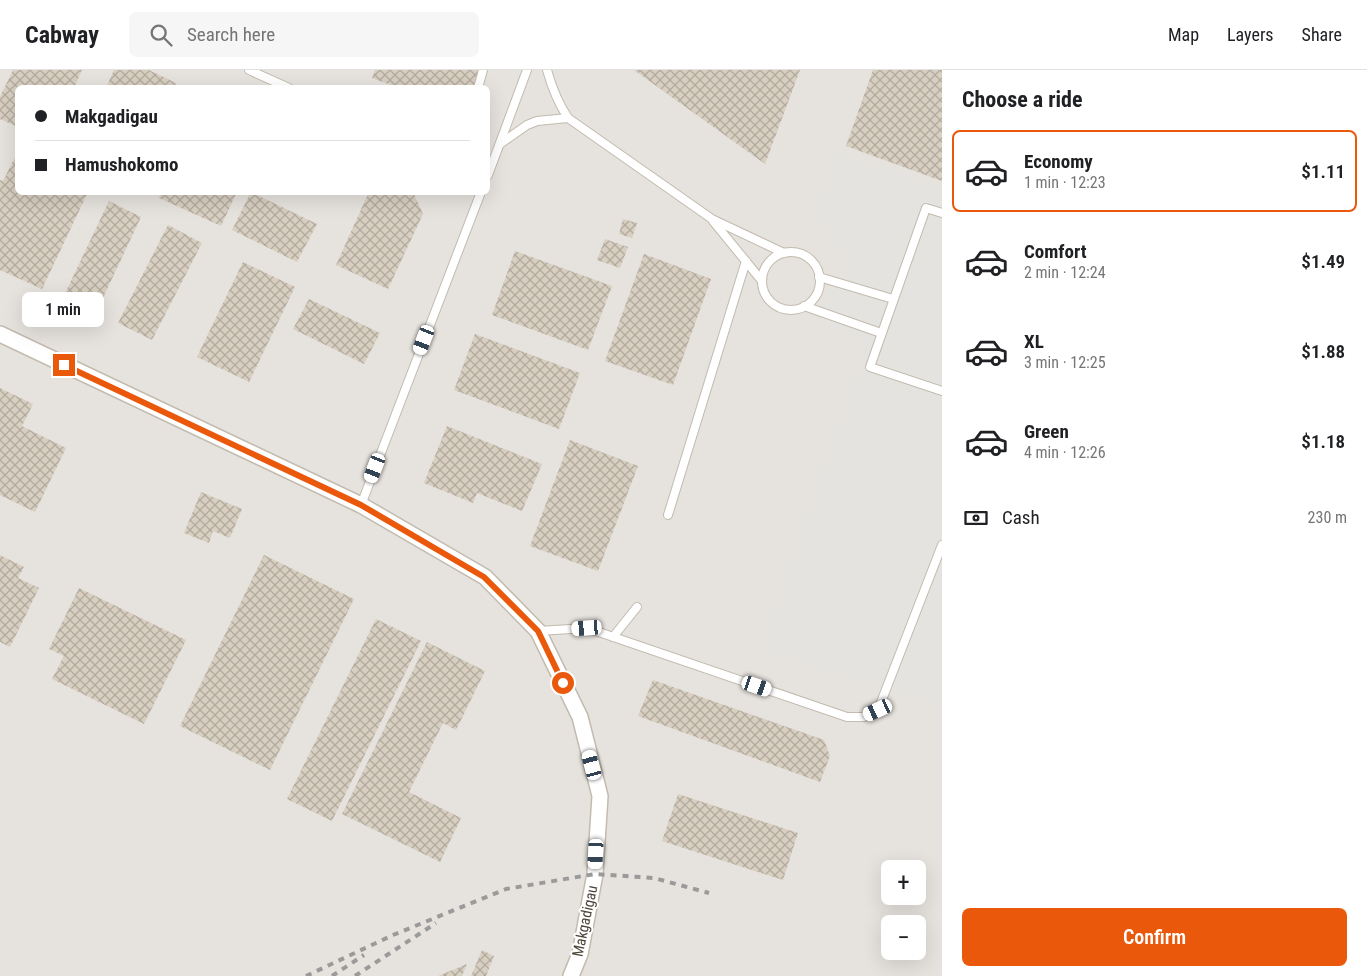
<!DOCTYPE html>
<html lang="en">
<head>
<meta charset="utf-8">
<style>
  :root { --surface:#fff; --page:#f6f6f6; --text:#202124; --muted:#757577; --line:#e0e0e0; --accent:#ea580c }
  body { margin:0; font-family:"Roboto Condensed",sans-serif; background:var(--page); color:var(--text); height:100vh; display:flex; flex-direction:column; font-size:19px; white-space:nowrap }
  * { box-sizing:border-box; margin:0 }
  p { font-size:16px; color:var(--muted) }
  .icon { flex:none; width:28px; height:28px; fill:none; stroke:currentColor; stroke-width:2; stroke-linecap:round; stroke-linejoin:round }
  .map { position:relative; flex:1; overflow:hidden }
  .side { display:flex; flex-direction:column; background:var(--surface); width:425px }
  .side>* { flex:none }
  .top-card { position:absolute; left:15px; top:15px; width:475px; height:110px; border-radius:8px; box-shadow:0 5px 20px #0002; display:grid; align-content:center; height:110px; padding:0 20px; background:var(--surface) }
  .tools { position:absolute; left:881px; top:790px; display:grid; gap:10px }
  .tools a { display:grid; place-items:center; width:45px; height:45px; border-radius:8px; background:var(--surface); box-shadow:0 5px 20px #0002; font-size:25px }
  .end { position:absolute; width:22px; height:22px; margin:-11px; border:6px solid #ea580c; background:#fff; box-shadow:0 0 0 2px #fff }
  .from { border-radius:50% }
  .bubble { position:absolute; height:35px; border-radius:8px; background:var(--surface); box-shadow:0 5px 20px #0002; font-size:16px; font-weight:600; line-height:35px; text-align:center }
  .car { position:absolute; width:15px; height:30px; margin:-15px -8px; border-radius:6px; box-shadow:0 0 4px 1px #0007; background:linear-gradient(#fff 24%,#345 0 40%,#fff 0 76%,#345 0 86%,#fff 0) }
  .top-card b { display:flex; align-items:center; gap:18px; height:48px; font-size:19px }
  .top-card b+b { border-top:1px solid var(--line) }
  .top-card i { width:12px; height:12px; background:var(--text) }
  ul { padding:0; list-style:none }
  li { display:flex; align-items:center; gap:15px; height:82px; margin:0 10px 8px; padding:0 10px; border:2px solid transparent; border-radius:8px }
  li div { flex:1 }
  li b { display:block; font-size:19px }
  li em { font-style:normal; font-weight:600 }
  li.current { border-color:var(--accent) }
  li>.icon { width:45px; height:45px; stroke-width:1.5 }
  h2 { padding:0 20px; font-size:22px; line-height:60px }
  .pay { display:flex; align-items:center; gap:12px; height:55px; padding:0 20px; font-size:19px }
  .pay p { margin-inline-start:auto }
  .primary-button { display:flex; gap:10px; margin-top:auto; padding:10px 20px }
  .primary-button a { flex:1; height:58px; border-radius:8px; background:var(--accent); color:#fff; font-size:20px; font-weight:600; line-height:58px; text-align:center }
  header { display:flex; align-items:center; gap:30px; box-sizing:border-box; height:70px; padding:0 25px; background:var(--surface); border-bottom:1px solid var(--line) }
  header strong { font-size:24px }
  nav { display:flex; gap:28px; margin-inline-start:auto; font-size:18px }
  .search { width:350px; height:45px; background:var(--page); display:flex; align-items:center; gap:12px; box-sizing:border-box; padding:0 18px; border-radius:8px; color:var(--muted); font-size:19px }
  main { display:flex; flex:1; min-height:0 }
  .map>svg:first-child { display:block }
  .industrial { fill:#e6e2dd; fill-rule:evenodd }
  .parking { fill:#e5e3e0 }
  .building { fill:url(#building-cross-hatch) }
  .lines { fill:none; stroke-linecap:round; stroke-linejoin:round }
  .service-casing { stroke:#c2bbae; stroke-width:10 }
  .minor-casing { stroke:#c2bbae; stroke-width:18 }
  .service { stroke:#fff; stroke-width:8 }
  .minor { stroke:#fff; stroke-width:15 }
  .rail { stroke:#9a9a9a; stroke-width:4; stroke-dasharray:6 6; stroke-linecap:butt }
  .route { stroke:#ea580c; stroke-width:6 }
  .labels { text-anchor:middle; stroke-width:4; stroke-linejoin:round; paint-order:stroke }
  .street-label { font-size:15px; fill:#4b4439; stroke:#fff }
</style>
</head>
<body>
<header>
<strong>Cabway</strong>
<div class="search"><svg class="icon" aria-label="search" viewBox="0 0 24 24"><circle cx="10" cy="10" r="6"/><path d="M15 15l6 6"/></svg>Search here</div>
<nav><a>Map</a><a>Layers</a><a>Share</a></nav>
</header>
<main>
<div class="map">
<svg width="942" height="906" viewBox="0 0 942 906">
  <defs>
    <pattern id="building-cross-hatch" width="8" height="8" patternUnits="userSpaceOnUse" patternTransform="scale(1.25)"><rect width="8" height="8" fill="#d8cfc1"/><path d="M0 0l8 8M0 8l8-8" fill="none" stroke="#b1aa9e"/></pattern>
  </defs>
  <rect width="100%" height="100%" fill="#f6f3ec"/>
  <!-- industrial -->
  <path class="industrial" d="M0,0h942v906h-942zM18,18h470v104h-470zM890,799h28v27h-28zM890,854h28v27h-28z"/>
  <!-- parking -->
  <polygon class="parking" points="838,79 942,119 942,635 756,581 865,271 813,251 849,183 830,173 818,153 819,124"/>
  <!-- building -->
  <g class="building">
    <polygon points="13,0 82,0 74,18 18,18 18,57 0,49 0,27"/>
    <polygon points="114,0 149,0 176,13 174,18 106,18"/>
    <polygon points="375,0 480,0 473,18 399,18 372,8"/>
    <polygon points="634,0 800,0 765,94"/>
    <polygon points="873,0 942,0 942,111 846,76"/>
    <polygon points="18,81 18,122 88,122 42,219 0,200 0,110 3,111"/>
    <polygon points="161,122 237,122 221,156 159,128"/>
    <polygon points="251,122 317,154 297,192 232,160"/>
    <polygon points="369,122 413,122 423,144 388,219 336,195"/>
    <polygon points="109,131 141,147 94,247 61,232"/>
    <polygon points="623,149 637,153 632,168 619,164"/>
    <polygon points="168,155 202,173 152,270 118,253"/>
    <polygon points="605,169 628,177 620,198 597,190"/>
    <polygon points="515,181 612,216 588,280 492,245"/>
    <polygon points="644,184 711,209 673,315 605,291"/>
    <polygon points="243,192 295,217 249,312 197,287"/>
    <polygon points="309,229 380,263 364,294 293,259"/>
    <polygon points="475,264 580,303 559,359 454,320"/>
    <polygon points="0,318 33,334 22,356 66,378 35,442 0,425"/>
    <polygon points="447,356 542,394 522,441 477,423 473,433 424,413"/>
    <polygon points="570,370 638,396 598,501 530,476"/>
    <polygon points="201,422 242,439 230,468 213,461 209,473 184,463"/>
    <polygon points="0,485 24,497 18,508 39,518 10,577 0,572"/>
    <polygon points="264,485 354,529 270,700 180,656"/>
    <polygon points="79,518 186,570 144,654 52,609 64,586 49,579"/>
    <polygon points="376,549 421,571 332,751 287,729"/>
    <polygon points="427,572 485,601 456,660 443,653 409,722 461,748 440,792 342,744"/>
    <polygon points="653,610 824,670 830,686 820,712 638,646"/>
    <polygon points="678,724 798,763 783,810 662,771"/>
    <polygon points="482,880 494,886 486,906 471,906"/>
    <polygon points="467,894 462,906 438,906"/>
  </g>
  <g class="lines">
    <defs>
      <g id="service">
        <polyline points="249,0 289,18"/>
        <path d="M547,0c5,18 11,33 21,48l144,101 72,34"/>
        <polyline points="478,18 483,0"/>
        <polyline points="500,74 527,55 537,51 568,48"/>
        <polyline points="488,105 527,0"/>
        <polyline points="942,143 926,138 870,297 942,321"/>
        <polyline points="713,151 762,211"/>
        <circle cx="791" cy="211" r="29"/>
        <polyline points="819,207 893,229"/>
        <polyline points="804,236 881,263"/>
        <polyline points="361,435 481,122"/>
        <polyline points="668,445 746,191"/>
        <polyline points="538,561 587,558 847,647 864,647 878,640 942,475"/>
        <polyline points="613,567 637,537"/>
      </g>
      <polyline id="minor" points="0,264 361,435 485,507 538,561 580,647 600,726 595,804 580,884 571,906"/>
    </defs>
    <!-- service casing -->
    <use href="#service" class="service-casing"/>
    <!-- minor casing -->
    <use href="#minor" class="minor-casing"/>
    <!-- service -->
    <use href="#service" class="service"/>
    <!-- minor -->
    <use href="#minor" class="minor"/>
    <!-- rail -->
    <g class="rail">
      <polyline points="306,906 393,865 506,819 595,804 654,808 709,823"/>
      <polyline points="332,906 364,885"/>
      <polyline points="355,906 436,853"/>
    </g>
  </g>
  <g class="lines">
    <!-- route -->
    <polyline class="route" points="64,295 361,435 484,507 538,561 563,613"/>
  </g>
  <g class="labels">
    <!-- street labels -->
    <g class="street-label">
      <text transform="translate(585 851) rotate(-78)" y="5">Makgadigau</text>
    </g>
  </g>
</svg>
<div class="tools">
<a>+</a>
<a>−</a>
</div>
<i class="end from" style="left:563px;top:613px"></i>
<i class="end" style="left:64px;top:295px"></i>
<div class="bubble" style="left:22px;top:222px;width:82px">1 min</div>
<i class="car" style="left:424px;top:270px;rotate:201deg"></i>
<i class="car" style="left:375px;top:398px;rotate:201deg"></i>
<i class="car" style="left:587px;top:558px;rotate:266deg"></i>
<i class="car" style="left:757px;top:616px;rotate:109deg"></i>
<i class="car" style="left:878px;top:640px;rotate:245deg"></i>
<i class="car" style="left:592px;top:695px;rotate:345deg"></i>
<i class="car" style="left:596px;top:784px;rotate:183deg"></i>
<div class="top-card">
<b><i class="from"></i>Makgadigau</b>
<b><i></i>Hamushokomo</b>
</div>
</div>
<section class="side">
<h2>Choose a ride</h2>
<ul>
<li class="current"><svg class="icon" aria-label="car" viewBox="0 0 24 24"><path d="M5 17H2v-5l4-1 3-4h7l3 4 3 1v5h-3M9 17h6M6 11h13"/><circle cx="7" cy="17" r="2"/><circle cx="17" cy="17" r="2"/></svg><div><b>Economy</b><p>1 min · 12:23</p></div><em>$1.11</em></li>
<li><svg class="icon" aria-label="car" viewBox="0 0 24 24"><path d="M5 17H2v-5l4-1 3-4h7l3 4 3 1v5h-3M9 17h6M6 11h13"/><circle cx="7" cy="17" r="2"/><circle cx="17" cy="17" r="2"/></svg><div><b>Comfort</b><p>2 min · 12:24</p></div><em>$1.49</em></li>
<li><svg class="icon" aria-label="car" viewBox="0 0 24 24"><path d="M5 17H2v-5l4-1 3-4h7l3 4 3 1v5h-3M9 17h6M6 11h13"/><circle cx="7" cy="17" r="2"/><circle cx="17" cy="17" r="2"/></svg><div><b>XL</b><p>3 min · 12:25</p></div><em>$1.88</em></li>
<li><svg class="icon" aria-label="car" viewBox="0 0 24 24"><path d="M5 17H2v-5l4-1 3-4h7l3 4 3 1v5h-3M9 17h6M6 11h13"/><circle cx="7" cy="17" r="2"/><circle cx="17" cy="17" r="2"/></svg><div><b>Green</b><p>4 min · 12:26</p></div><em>$1.18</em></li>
</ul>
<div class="pay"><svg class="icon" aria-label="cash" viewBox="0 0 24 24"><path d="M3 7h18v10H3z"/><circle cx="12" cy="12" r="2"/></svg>Cash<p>230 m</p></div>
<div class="primary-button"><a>Confirm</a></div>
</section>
</main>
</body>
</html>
